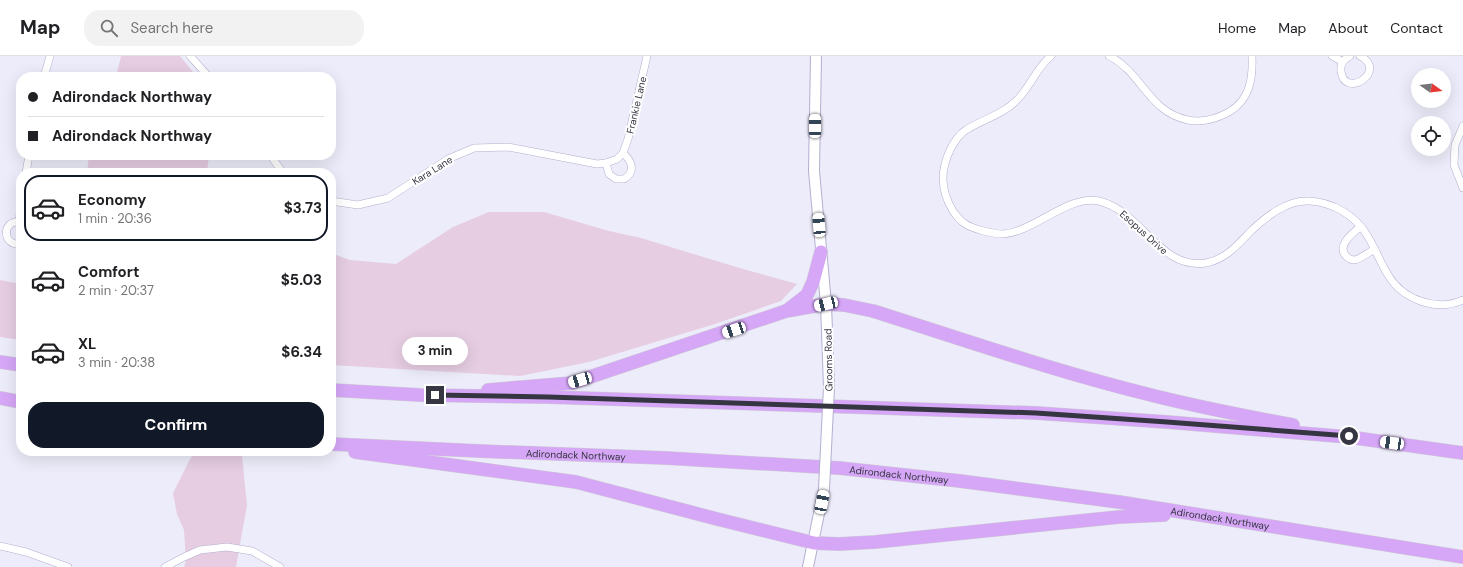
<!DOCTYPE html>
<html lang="en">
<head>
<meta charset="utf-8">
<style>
  :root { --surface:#fff; --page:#f2f2f2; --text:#202124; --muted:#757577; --line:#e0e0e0; --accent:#111827 }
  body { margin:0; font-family:"DM Sans",sans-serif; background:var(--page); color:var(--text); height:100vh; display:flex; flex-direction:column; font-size:15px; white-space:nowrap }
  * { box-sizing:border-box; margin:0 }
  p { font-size:13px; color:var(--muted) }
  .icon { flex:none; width:22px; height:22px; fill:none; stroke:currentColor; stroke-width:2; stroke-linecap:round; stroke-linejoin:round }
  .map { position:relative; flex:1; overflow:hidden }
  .sheet { position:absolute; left:16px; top:112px; width:320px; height:288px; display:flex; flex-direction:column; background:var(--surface); border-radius:16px; box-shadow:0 4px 16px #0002 }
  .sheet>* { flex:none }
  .top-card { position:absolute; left:16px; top:16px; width:320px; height:88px; border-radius:16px; box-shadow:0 4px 16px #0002; display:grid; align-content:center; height:88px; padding:0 12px; background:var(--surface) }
  .needle { width:26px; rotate:104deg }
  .controls { position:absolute; left:1411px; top:12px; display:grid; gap:8px }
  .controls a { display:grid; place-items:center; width:40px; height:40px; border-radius:50%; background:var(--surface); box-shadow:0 4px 16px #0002; font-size:20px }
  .end { position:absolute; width:18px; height:18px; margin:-9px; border:5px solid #363542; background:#fff; box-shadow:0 0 0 2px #fff }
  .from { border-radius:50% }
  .bubble { position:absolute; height:28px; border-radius:14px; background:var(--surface); box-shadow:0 4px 16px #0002; font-size:13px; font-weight:700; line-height:28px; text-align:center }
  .car { position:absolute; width:12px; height:24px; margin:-12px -6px; border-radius:5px; box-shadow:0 0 3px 1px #0007; background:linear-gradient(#fff 24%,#345 0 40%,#fff 0 76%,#345 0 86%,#fff 0) }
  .top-card b { display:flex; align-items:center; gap:14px; height:38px; font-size:15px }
  .top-card b+b { border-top:1px solid var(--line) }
  .top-card i { width:10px; height:10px; background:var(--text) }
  ul { padding:7px 0 0; list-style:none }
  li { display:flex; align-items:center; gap:12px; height:66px; margin:0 8px 6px; padding:0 4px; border:2px solid transparent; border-radius:16px }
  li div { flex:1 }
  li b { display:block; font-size:15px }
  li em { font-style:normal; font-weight:700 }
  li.on { border-color:var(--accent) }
  li>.icon { width:36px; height:36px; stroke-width:1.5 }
  .button { display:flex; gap:8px; margin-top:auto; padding:8px 12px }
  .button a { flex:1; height:46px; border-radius:16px; background:var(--accent); color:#fff; font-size:16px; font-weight:700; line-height:46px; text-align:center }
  header { display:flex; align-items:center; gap:24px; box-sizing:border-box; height:56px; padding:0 20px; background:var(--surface); border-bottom:1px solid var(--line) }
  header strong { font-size:19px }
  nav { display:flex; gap:22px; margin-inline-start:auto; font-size:14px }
  .search { width:280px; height:36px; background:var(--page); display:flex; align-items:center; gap:10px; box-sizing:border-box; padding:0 14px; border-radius:16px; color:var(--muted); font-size:15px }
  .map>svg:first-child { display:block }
  .green { fill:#e6cde2 }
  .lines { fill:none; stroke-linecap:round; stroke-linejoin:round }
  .street-casing { stroke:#b3afcf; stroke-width:8 }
  .secondary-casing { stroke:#b3afcf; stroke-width:12 }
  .highway-casing { stroke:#cfcfd2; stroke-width:14 }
  .street { stroke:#fff; stroke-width:7 }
  .secondary { stroke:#fff; stroke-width:10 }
  .highway { stroke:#d6a7f7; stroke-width:13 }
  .secondary-bridge-casing { stroke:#b3afcf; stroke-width:12; stroke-linecap:butt }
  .secondary-bridge { stroke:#fff; stroke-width:10 }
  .route { stroke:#363542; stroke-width:5 }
  .labels { text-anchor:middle; stroke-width:4; stroke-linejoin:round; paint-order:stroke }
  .street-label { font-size:10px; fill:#363542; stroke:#fff }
</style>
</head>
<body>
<header>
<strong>Map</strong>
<div class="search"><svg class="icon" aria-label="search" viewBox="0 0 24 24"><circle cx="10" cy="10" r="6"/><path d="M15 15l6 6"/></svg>Search here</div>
<nav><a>Home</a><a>Map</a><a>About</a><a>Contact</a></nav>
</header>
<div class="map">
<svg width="1463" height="511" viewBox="0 0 1463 511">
  <rect width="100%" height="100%" fill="#edecfa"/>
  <!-- green -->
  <g class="green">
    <polygon points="121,0 180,0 197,21 116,21"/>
    <polygon points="89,99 209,99 207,117 87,117"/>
    <polygon points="489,156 544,156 609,175 641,182 743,213 797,228 781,245 715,268 589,306 520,320 331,309 331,197 350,204 396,208 453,171"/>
    <polygon points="0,224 21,228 21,284 0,281"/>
    <polygon points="203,395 237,395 242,400 247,449 236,511 184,511 186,505 184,474 177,458 173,437 191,401"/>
  </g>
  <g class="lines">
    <defs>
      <g id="street">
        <polyline points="190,0 209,21"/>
        <path d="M1051,0c-15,12 -21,32 -35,45 -14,14 -33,18 -50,29 -7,4 -11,11 -15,18 -11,22 -11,42 2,63 3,4 6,9 11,12 8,6 29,11 39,11 31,-2 66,-40 96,-33 44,11 60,69 107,62 21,-4 32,-19 46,-33 15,-14 35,-30 57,-29 23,1 46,14 58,34 8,13 13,27 21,40 15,25 49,37 75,25"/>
        <path d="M1109,0c33,16 39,56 79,64 15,3 28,-1 41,-8 21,-12 24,-34 23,-56"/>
        <polyline points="1332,0 1343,6"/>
        <path d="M1350,0c-6,3 -10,8 -9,15 3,29 48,0 19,-15"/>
        <polyline points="44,21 50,0"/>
        <polyline points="1463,70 1455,89 1454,109 1463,132"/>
        <polyline points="623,97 628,83 647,0"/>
        <path d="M623,97c9,8 13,19 1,26h-8l-7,-5 -3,-11 11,-4z"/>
        <polyline points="270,99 283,117"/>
        <polyline points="26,117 29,99"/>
        <polyline points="331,145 358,149 388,142 448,103 474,92 508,91 597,108 606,107"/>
        <polyline points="19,165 21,151"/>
        <path d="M21,166c-20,-3 -19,25 0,22"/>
        <path d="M1360,171c-7,6 -25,19 -13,30 2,2 5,3 8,3 7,-2 14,-8 20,-11"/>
        <polyline points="0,490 26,496 68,511"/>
        <polyline points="165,511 184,501 200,494 227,491 252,495 280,511"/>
      </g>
      <g id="secondary">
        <polyline points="816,0 814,115 826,248 829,331"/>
        <polyline points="808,511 824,433"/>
      </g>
      <g id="highway">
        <polyline points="789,253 807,239 813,226 821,196"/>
        <polyline points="0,306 21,309"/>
        <polyline points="331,334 420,339 547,341 1036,357 1167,366 1349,381 1463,397"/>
        <path d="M488,334l84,-7 214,-72 40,-7 18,1 29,6c92,29 184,61 278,84 47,12 94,21 142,30"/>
        <polyline points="0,342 21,346"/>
        <path id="s1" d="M331,388l148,7 187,7 173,10 121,13 159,21 344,55"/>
        <polyline points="355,396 576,426 717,463 814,487 839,488 875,486 1119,461 1164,459"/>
      </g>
    </defs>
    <!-- street casing -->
    <use href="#street" class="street-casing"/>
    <!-- secondary casing -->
    <use href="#secondary" class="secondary-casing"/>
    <!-- highway casing -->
    <use href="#highway" class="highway-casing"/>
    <!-- street -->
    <use href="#street" class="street"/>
    <!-- secondary -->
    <use href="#secondary" class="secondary"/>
    <!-- highway -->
    <use href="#highway" class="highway"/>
    <defs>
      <polyline id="secondary-bridge" points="824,433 829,331"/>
    </defs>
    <!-- secondary-bridge casing -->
    <use href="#secondary-bridge" class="secondary-bridge-casing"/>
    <!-- secondary-bridge -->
    <use href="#secondary-bridge" class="secondary-bridge"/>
  </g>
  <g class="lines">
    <!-- route -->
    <polyline class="route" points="435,339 548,341 1036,357 1167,366 1349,380"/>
  </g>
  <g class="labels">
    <!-- street labels -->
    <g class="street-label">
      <text transform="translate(636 49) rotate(-77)" y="4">Frankie Lane</text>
      <text transform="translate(432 114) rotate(-32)" y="4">Kara Lane</text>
      <text transform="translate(1144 176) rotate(42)" y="4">Esopus Drive</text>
      <text transform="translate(828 304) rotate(-91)" y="4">Grooms Road</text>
      <text dy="4" stroke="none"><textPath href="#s1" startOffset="245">Adirondack Northway</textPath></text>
      <text dy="4" stroke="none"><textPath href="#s1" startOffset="569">Adirondack Northway</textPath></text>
      <text dy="4" stroke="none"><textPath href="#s1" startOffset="893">Adirondack Northway</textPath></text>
    </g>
  </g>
</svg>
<div class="controls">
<a><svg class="needle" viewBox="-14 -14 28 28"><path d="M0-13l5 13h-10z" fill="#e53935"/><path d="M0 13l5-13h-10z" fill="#757577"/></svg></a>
<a><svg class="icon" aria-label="locate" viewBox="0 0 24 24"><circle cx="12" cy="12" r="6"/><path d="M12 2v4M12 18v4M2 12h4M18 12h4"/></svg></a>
</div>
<i class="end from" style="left:1349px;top:380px"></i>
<i class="end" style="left:435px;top:339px"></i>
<div class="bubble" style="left:402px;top:281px;width:66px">3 min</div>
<i class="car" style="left:815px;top:70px;rotate:0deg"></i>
<i class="car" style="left:819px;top:169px;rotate:355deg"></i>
<i class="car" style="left:826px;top:248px;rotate:257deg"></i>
<i class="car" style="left:734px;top:274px;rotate:252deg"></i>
<i class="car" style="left:580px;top:324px;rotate:254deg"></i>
<i class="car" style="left:1392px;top:387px;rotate:278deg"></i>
<i class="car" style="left:822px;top:446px;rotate:11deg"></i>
<div class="top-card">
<b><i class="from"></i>Adirondack Northway</b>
<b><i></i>Adirondack Northway</b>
</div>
<section class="sheet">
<ul>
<li class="on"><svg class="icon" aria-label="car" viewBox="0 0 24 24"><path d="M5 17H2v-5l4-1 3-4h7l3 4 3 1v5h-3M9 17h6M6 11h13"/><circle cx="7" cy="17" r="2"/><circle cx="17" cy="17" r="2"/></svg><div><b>Economy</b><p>1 min · 20:36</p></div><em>$3.73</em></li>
<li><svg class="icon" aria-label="car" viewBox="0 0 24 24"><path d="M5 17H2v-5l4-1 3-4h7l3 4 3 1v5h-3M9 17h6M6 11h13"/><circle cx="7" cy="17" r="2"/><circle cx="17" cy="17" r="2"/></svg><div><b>Comfort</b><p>2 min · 20:37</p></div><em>$5.03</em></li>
<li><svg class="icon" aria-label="car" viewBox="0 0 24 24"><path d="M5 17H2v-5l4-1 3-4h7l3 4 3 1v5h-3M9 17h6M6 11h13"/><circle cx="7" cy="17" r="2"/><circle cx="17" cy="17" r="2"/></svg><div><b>XL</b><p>3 min · 20:38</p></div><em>$6.34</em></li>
</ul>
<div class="button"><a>Confirm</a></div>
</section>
</div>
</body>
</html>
